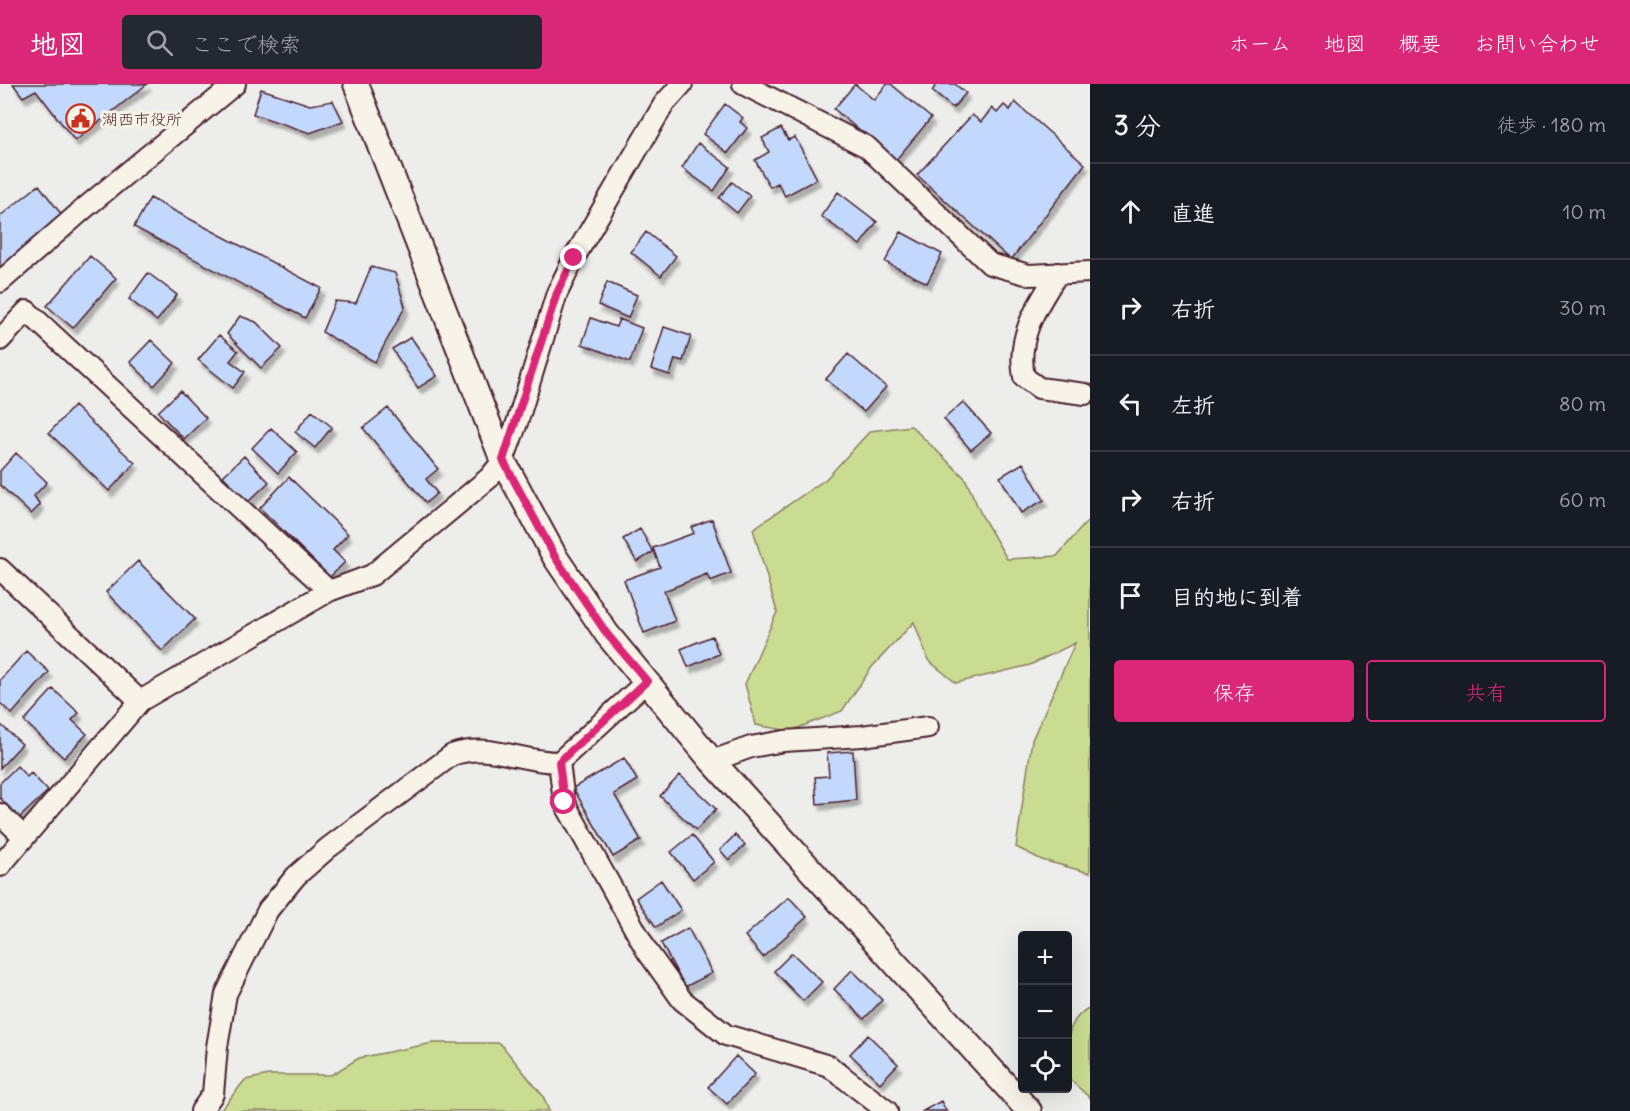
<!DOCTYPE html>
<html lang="ja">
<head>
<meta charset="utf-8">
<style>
  body { margin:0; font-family:Delius,"Klee One",sans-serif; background:#242831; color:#f1f3f6 }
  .controls { position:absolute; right:18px; bottom:18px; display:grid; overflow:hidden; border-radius:6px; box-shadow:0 6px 24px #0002 }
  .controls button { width:54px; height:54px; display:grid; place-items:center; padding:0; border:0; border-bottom:2px solid #363941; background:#171b24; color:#f1f3f6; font:30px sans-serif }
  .stop { position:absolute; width:18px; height:18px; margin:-14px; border:4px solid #db2777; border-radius:50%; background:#fff }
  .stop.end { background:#db2777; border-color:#fff; box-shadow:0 2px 6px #0008 }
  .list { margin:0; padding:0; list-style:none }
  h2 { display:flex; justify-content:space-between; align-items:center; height:78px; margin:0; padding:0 24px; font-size:26px }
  h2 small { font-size:20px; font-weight:400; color:#9ea1a6 }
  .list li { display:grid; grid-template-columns:39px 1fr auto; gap:18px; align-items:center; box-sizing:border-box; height:96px; padding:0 24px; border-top:2px solid #363941 }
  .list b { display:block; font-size:22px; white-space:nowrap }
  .list em { font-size:20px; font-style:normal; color:#9ea1a6 }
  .actions { display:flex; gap:12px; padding:18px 24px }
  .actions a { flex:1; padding:14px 0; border:2px solid #db2777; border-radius:6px; text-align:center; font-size:21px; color:#db2777 }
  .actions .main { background:#db2777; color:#fff }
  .icon { flex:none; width:33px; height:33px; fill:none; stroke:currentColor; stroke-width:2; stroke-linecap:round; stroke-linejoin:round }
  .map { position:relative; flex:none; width:1090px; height:1027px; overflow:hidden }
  header { display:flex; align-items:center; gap:36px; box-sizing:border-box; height:84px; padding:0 30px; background:#db2777; color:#fff }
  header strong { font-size:28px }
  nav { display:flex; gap:33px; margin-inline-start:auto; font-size:21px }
  .search { width:420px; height:54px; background:#242831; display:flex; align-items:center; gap:15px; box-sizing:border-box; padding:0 21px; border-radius:6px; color:#9ea1a6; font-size:22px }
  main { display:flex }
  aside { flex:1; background:#171b24 }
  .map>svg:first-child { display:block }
  .green { fill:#c9dc91; stroke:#8a7e5e; stroke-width:1.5 }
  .building { fill:#c3d8fd; stroke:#4a1f2b; stroke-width:1.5; filter:url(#shadow) }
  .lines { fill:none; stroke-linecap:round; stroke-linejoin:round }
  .minor-casing { stroke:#4a1f2b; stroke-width:24 }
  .tertiary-casing { stroke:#4a1f2b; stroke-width:28 }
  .minor { stroke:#f7f3e8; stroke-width:20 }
  .tertiary { stroke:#f7f3e8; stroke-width:24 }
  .route { stroke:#db2777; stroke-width:8 }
  .labels { text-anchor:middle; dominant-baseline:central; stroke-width:6; stroke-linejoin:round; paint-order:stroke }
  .poi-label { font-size:16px; fill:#4a1f2b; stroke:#f7f3e8; text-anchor:start }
</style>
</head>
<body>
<header>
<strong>地図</strong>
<div class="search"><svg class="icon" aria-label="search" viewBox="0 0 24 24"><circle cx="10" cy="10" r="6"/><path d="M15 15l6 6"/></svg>ここで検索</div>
<nav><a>ホーム</a><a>地図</a><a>概要</a><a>お問い合わせ</a></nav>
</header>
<main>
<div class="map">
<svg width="1090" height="1027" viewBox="0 0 1090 1027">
  <defs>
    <filter id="shadow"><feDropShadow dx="3.5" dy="6" stdDeviation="1.5" flood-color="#0004"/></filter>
  </defs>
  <rect width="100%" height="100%" fill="#edeeec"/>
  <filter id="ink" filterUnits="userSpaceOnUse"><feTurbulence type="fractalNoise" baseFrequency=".0167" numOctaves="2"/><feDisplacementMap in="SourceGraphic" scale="12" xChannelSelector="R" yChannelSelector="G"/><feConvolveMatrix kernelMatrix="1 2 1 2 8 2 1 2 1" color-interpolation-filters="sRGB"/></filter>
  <g filter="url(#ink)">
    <path class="green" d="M911,342L965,394L982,432L1007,475L1057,472L1090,434V789L1042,776L1016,763L1032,656L1075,559L1030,581L956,599L928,576L914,538L872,583L842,627L790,647L756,641L745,600L777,528L753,445L826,395L870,347Z
      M1090,923V1014L1068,994C1067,968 1062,938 1090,923Z
      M433,959H500L543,1012L549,1027H220L245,996L269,991H331L359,974Z"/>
    <path class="building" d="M13,0H147L75,57L36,6L23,13Z
      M855,0L874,16L887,0H891L931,34L895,77L834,25Z
      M937,0H955L966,9L953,24L932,7Z
      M261,5L310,21L333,17L343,37L310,49L253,30Z
      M1015,18L1085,80L1011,176L917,91L972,31L981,38L992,24L997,29L1004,21L1010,26Z
      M725,20L743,34L740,38L747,44L728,69L703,50Z
      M781,44L788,56L795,53L817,95L785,112L778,99L770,103L755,76L769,68L762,54Z
      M698,59L730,83L714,107L682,84Z
      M732,98L750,112L737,129L719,114Z
      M39,101L64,134L0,185V132Z
      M838,108L877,138L860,161L821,132Z
      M150,114L321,204L305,234L134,143Z
      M646,148L676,172L661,192L631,168Z
      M901,148L942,170L927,199L885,178Z
      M90,172L116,194L73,244L47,222Z
      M371,183L395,189L405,223L375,278L322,248L335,217L356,219Z
      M148,189L177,211L157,237L129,215Z
      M607,198L637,211L628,234L598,221Z
      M240,232L256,238L282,264L261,284L227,250Z
      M591,234L616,243L619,235L642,244L630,278L582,260Z
      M664,243L691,252L683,277L675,275L670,291L651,285Z
      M219,251L238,267L230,277L245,288L233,304L198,276Z
      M411,253L437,292L418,304L392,265Z
      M151,256L175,279L154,302L130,278Z
      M848,270L886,303L864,328L826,295Z
      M180,307L206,334L184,355L158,328Z
      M963,318L991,349L971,366L944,335Z
      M74,322L135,379L109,407L49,349Z
      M388,324L438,385L426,395L437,409L426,419L363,344Z
      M312,327L332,343L315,364L295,348Z
      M271,344L297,368L278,389L252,364Z
      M16,369L47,398L34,412L40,421L31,430L0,401V387Z
      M244,372L269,398L248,418L223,392Z
      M1023,379L1044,416L1021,429L1000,393Z
      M289,393L348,450L333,466L345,478L330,493L260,424Z
      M712,435L731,489L710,497L707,490L664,507L675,537L644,549L624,496L660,483L653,464L694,449L691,443Z
      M640,445L653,468L637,478L623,455Z
      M138,477L195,535L162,567L106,508Z
      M712,552L719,570L688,583L681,565Z
      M26,567L49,588L12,630L0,619V596Z
      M53,605L79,629L72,636L87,650L64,674L24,637Z
      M0,640L22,660L0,684Z
      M853,667L856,716L817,720L815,693L829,692L827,669Z
      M624,674L637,696L614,710L641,756L613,773L573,704Z
      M17,682L27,693L31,689L48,707L19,734L0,714V699Z
      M680,691L716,725L696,746L660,712Z
      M692,751L714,778L693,795L671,768Z
      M735,751L745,761L729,776L720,766Z
      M661,796L681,826L656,843L636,814Z
      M789,813L807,833L763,873L745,852Z
      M688,844L712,889L685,903L661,859Z
      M792,869L822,898L803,917L774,887Z
      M852,886L882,916L864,935L834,905Z
      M868,951L898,980L880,999L850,970Z
      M736,972L755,990L727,1020L708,1003Z
      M941,1017L946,1027H923Z"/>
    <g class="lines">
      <defs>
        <path id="minor" d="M743,0L867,63L990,180L1029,191L1090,188
          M1058,189C1037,222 1016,252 1024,293L1039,304L1085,310
          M0,198L86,123L235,0
          M0,256L27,227L329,507
          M0,485L140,617
          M712,677L751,663L784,657L862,652L928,643
          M559,678L564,718L647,867L682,916L726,951L829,982L887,1027
          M0,730L23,752
          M0,782L140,617L329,507L372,491L489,394L503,377L518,336L557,209L574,174L664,20L682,0
          M201,1027L213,1010L217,963L226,910L268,826L296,792L328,764L452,671C490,658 519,678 559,678L647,597"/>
        <path id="tertiary" d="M356,0L503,377L555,473L607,550L712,677L1029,1027"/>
      </defs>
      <use href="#minor" class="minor-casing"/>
      <use href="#tertiary" class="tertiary-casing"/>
      <use href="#minor" class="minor"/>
      <use href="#tertiary" class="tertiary"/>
    </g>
  </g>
  <g class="lines" filter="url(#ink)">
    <path class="route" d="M564,718L559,678L647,597L607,550L555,473L503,376L557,209L574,174"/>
  </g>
  <defs>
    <symbol id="civic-ring" viewBox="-11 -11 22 22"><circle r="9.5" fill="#f7f3e8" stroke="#c8321e" stroke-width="1.5"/><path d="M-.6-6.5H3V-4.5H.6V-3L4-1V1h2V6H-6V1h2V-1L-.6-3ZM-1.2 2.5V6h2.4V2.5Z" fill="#c8321e"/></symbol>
  </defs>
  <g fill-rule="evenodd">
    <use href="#civic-ring" x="64" y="18" width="33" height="33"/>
  </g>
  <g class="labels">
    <g class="poi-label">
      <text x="102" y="35">湖西市役所</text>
    </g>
  </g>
</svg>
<div class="controls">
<button>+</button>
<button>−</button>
<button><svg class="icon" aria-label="locate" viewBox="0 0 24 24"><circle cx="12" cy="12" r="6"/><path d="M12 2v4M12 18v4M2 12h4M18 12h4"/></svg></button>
</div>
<div class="stop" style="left:564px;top:718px"></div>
<div class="stop end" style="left:574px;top:174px"></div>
</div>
<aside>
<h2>3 分<small>徒歩 · 180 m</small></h2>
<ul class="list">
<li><svg class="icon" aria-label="ahead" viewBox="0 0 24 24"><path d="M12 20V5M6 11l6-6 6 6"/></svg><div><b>直進</b></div><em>10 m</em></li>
<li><svg class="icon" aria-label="right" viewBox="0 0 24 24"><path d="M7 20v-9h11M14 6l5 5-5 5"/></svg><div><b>右折</b></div><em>30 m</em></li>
<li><svg class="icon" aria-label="left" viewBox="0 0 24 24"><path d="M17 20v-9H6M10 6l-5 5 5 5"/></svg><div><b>左折</b></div><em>80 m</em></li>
<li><svg class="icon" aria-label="right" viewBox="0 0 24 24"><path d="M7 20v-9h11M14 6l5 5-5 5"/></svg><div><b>右折</b></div><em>60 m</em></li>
<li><svg class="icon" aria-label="arrive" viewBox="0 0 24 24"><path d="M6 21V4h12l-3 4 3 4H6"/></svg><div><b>目的地に到着</b></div></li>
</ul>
<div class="actions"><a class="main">保存</a><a>共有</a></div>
</aside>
</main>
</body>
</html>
